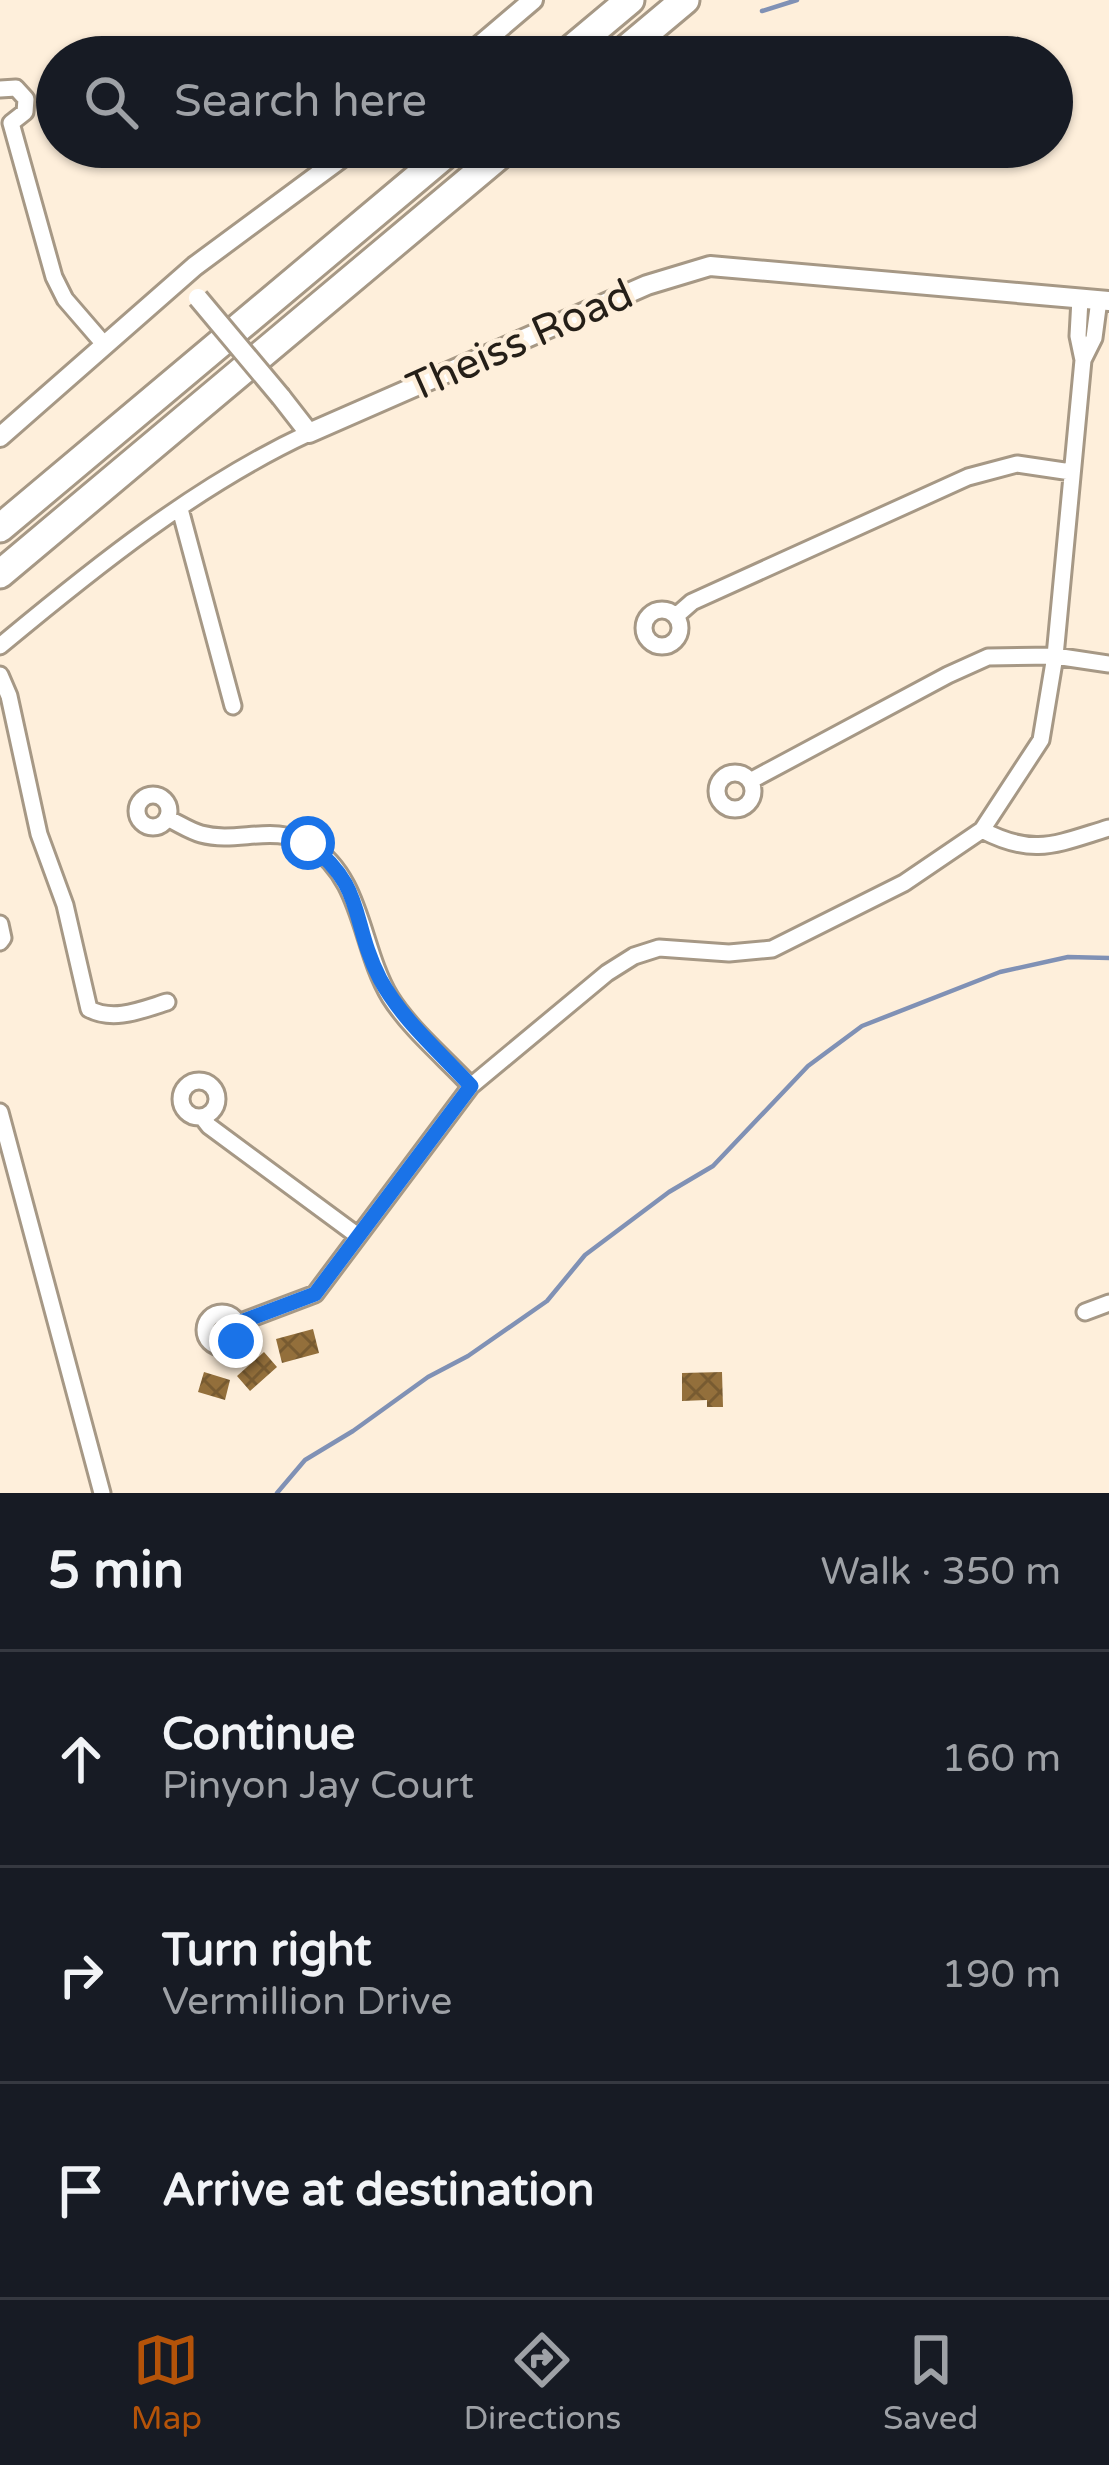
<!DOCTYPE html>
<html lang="en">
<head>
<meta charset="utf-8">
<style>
  body { margin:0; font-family:"Varela Round",sans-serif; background:#242831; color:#f1f3f6 }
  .stop { position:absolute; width:36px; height:36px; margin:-27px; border:9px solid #1a73e8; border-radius:50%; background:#fff }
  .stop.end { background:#1a73e8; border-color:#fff; box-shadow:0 3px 12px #0008 }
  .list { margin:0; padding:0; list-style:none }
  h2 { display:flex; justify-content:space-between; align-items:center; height:156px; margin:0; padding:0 48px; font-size:51px }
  h2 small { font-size:39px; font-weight:400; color:#9ea1a6 }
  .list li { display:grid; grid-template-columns:78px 1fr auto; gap:36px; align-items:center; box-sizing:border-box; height:216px; padding:0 48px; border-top:3px solid #363941 }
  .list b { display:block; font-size:45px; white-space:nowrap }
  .list p { margin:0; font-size:39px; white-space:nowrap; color:#9ea1a6 }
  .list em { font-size:39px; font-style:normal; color:#9ea1a6 }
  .icon { flex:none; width:66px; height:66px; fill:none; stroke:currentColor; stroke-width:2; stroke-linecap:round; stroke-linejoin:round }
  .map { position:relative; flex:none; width:1109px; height:1493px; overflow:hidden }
  .search { position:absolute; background:#171b24; box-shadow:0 3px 9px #0004; left:36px; right:36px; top:36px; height:132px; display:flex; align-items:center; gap:30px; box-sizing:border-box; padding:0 42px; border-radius:66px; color:#9ea1a6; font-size:45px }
  .sheet { height:804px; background:#171b24 }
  nav { display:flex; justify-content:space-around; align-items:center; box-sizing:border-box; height:168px; border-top:3px solid #363941; background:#171b24; font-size:33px; color:#9ea1a6 }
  nav a { display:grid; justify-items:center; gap:6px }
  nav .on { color:#b45309 }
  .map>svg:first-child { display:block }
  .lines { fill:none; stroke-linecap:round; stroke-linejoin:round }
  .stream { stroke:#8091b5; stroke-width:4.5 }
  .building { fill:url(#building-cross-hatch) }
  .minor-casing { stroke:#a69885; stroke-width:21 }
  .tertiary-casing { stroke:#a69885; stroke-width:24 }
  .motorway-casing { stroke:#a69885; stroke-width:33 }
  .minor { stroke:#fff; stroke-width:15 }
  .tertiary { stroke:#fff; stroke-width:18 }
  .motorway { stroke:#fff; stroke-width:27 }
  .tertiary-bridge-casing { stroke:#a69885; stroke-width:24; stroke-linecap:butt }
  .tertiary-bridge { stroke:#fff; stroke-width:18 }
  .route { stroke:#1a73e8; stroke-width:15 }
  .labels { text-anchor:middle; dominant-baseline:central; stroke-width:9; stroke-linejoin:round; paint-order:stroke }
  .street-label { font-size:42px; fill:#251f18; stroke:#feefdb }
</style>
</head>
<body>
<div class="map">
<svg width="1109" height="1493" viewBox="0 0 1109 1493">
  <defs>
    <pattern id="building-cross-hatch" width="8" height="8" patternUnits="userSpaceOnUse" patternTransform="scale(3)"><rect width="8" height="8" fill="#936f3b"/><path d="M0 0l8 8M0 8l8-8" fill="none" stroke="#785b31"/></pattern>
  </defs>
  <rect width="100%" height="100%" fill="#feefdb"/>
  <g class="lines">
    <path class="stream" d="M762,11L797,0
      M277,1493L305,1460L353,1431L428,1377L468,1356L547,1301L585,1255L669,1192L713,1166L808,1066L862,1026L1000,972L1068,957L1109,958"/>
  </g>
  <path class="building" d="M313,1329L319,1353L282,1363L276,1339Z
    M264,1352L277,1367L250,1391L237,1376Z
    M204,1372L230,1380L225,1400L198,1392Z
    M722,1372L723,1407H707V1400L682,1401V1373Z"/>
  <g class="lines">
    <defs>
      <path id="minor" d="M301,57H338
        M0,89L16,88L26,99L25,112L11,123
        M11,123L54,277L65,299L103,343
        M1083,360L1094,338L1099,300
        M180,509L233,706
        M644 628a18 18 0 1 1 36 0a18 18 0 1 1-36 0Z
        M676,616L692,602L968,477L1017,464L1071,472
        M0,646C95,567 197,485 309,433
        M0,675L9,696L39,834L65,905L89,1009C114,1022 141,1010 167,1002
        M717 791a18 18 0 1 1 36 0a18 18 0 1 1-36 0Z
        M750,781L948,675L988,657L1055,656L1109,664
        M137 811a16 16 0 1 1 32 0a16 16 0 1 1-32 0Z
        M167,818C178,823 190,831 201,834C238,844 274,823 310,845C363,878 360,947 390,997C410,1029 445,1058 471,1086
        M982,830C1034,857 1056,844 1109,828
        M0,924L3,938L0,942
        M181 1099a18 18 0 1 1 36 0a18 18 0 1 1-36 0Z
        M0,1112L102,1493
        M202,1117L209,1126L358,1236
        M1085,1312L1109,1303
        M205 1330a17 17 0 1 1 34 0a17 17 0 1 1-34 0Z
        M238,1323L315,1294L471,1086L607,973L634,956L659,948L729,953L772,949L904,883L982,830L1041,740L1055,656L1083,360L1078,336L1080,299"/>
      <path id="tertiary" d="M466,57L533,0
        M281,397L309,433L647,285L710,266L1109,301
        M0,437L195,266L356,147"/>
      <path id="motorway" d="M562,57L630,0
        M617,57L685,0
        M0,528L454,147
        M0,574L509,147"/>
    </defs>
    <use href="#minor" class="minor-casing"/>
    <use href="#tertiary" class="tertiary-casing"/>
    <use href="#motorway" class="motorway-casing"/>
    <use href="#minor" class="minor"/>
    <use href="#tertiary" class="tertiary"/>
    <use href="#motorway" class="motorway"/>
    <defs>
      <path id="tertiary-bridge" d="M198,298L281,397"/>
    </defs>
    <use href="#tertiary-bridge" class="tertiary-bridge-casing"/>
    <use href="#tertiary-bridge" class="tertiary-bridge"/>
  </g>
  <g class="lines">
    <path class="route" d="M236,1341L238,1323L315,1294L471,1086C440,1052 402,1020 380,979C350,921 367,888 308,843"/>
  </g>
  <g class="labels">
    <g class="street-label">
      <text transform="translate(520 341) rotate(-24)">Theiss Road</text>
    </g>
  </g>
</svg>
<div class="stop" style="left:308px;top:843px"></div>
<div class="stop end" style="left:236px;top:1341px"></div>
<div class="search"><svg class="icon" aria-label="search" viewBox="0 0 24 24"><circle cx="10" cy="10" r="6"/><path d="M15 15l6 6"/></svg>Search here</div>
</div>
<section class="sheet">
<h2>5 min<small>Walk · 350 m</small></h2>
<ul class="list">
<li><svg class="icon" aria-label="ahead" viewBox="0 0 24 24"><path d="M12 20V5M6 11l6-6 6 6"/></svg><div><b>Continue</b><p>Pinyon Jay Court</p></div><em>160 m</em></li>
<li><svg class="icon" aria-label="right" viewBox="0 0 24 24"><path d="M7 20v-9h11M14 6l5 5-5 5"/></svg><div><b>Turn right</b><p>Vermillion Drive</p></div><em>190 m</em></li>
<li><svg class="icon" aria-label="arrive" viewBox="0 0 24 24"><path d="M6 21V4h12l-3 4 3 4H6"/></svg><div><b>Arrive at destination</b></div></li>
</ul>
</section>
<nav>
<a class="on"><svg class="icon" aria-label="map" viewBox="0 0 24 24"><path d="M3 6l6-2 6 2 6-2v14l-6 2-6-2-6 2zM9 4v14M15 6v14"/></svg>Map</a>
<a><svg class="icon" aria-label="directions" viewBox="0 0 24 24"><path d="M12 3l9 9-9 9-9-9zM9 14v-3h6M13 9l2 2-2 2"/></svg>Directions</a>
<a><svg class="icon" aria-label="saved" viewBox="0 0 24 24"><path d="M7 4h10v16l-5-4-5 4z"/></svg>Saved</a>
</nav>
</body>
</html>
